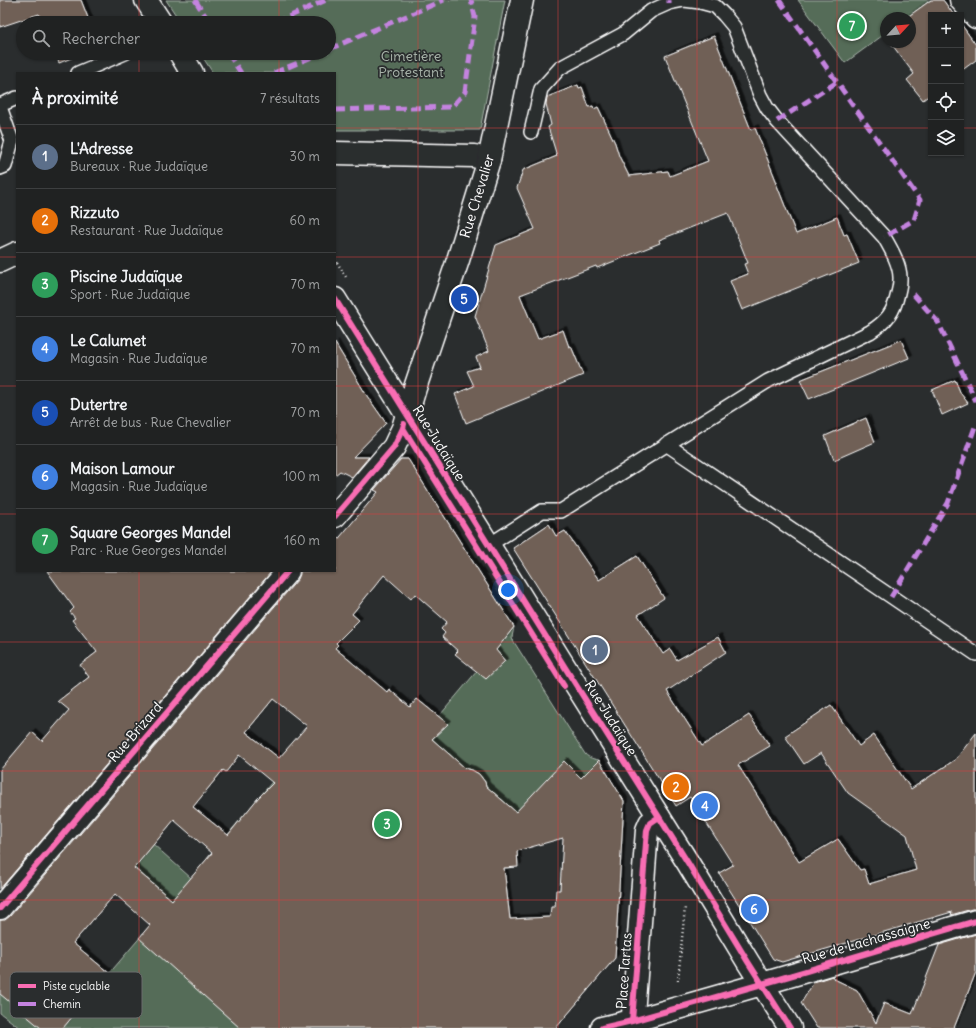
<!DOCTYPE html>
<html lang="fr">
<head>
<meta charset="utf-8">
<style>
  body { margin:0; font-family:Delius,sans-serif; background:#2d2f2f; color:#f1f3f6 }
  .controls { position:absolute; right:12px; top:12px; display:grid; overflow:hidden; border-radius:0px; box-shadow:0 1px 3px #0004 }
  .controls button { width:36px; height:36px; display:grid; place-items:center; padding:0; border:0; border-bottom:1px solid #3d3f40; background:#202222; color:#f1f3f6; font:20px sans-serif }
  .compass { position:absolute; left:880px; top:12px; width:36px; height:36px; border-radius:50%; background:#202222; box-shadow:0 1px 3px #0004; rotate:64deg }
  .you { position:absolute; left:508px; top:590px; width:14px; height:14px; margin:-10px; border:3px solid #fff; border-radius:50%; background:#1a73e8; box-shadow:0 0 0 6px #1a73e833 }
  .badge { display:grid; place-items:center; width:26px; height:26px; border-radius:50%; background:#ff9aa2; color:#fff; font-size:13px; font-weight:700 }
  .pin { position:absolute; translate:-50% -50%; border:2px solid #fff; box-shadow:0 1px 4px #0006 }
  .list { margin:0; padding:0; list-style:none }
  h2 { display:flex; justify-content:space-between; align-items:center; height:52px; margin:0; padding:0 16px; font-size:17px }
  h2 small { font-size:13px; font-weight:400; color:#a2a4a5 }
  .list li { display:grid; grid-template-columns:26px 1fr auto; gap:12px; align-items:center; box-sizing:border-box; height:64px; padding:0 16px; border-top:1px solid #3d3f40 }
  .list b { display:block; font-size:15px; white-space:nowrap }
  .list p { margin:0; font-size:13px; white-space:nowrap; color:#a2a4a5 }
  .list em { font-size:13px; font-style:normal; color:#a2a4a5 }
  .icon { flex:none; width:22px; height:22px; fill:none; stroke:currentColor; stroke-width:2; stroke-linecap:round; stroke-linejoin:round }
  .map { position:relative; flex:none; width:976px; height:1028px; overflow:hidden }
  .search { position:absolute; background:#202222; box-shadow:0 1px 3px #0004; left:16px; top:16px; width:320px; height:44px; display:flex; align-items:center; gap:10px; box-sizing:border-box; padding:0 14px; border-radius:22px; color:#a2a4a5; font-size:15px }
  .panel { position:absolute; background:#202222; box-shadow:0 1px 3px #0004; left:16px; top:72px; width:320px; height:500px; border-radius:0px }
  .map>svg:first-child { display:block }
  .green { fill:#556c58; stroke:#aab6ac }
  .building { fill:#706057; stroke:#fff; fill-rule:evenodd; filter:url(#shadow) }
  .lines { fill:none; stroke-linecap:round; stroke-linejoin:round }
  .lane-casing { stroke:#fff; stroke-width:16 }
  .street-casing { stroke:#fff; stroke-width:25 }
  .secondary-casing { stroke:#fff; stroke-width:25 }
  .path { stroke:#fff; stroke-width:2.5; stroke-dasharray:1 3; stroke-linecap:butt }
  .lane { stroke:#2a2d2e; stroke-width:13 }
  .street { stroke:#2a2d2e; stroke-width:22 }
  .secondary { stroke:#2a2d2e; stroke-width:22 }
  .quiet { stroke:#c483df; stroke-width:5; stroke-dasharray:10 5; stroke-linecap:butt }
  .cycleway-casing { stroke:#2a2d2e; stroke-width:8 }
  .cycleway { stroke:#f96db3; stroke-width:6 }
  .grid { fill:none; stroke:#da3e3e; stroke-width:1; stroke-opacity:0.55 }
  .labels { text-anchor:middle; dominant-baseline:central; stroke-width:3.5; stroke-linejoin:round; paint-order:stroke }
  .park-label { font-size:14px; fill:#aab6ac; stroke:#2a2d2e }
  .street-label { font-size:14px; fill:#fff; stroke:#2a2d2e }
  .key { fill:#2a2d2e; stroke:#6a6c6d; stroke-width:1 }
  .key-label { font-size:11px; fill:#fff }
</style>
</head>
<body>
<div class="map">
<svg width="976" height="1028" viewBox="0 0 976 1028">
  <defs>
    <filter id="shadow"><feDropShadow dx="3.5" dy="-3.5" stdDeviation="0" flood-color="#0009"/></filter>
  </defs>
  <rect width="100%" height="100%" fill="#2a2d2e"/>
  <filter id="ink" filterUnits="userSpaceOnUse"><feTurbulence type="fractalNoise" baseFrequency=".025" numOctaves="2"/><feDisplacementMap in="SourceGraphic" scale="8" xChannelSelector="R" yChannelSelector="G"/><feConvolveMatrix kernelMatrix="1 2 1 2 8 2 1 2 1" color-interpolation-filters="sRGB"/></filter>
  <g filter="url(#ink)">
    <path class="green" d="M166,0H505L480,130H335V73H213L200,53H329V23H181Z
      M798,0H931L906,18H886V33L845,63Z
      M514,627L512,637L514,642L585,754C589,758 593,759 599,760L503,862L510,919L547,1028H20L0,1013V994L90,996L172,900L134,867L153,844L191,878L272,782L425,733Z"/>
    <path class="building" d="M0,0H81L90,23H43L39,14L0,27Z
      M931,0H943L954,15H931V94L923,100L907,80L914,74L890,42H910V18H906Z
      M961,24L976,45V60L961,71Z
      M714,36L751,130L755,128L777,183H776L796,234L837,217L844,235L847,234L859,263L742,310L730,281L748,274L744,264L748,263L728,213L659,240L660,243L597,268L596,266L520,295L538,339L563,330L569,347L571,346L583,375L466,423L455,394L474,386L467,371L480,367L476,357L489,351L475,316L496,245L535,229L517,188L523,170L557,156L548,127L551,125L546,104L547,97L578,85L579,88L582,87L589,107L593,106L594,109L598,107L615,143L619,156L629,176L668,171L670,176L708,161L665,56Z
      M55,53H84L59,63Z
      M901,340L909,358L809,399L800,380Z
      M335,343L367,396L386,423L353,457H369L352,477L340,471L335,475Z
      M955,380L961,394L968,403L942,415L932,390Z
      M866,418L875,442L834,460L825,436Z
      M401,459H408L514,627L496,650L505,661L486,679L455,654L458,651L442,637L445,633L441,629L447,622L415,594L411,599L384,575L352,614L359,620L336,643L338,645L335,648L387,692L389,689L410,707L417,699L448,724L432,739L465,768L472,770L479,774L485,782L486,786L516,812L564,761L581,778L599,760L624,801L615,958L556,1028H240L139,938L150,925L115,894L73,943L109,973L63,1028H41L0,994V920H5L10,916L298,579L300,574V571H335V543L378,492L374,490ZM273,699L307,726L279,758L246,732ZM239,755L273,783L258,798L228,835L193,807L223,770L226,772ZM174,820L212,853L172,900L134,868ZM563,838L560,890H556L555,907H551L550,917L510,919L504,868L518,867L517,851Z
      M549,524L556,536L565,531L599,580L637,556L664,598L638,615L663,654L670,649L677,660L718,637L726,652L667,691L702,746L749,715L770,746L738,765L799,862L838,839L860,870L864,869L869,884L916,870L907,835L848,793L821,753L804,764L785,736L831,705L859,746L874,735L911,789L956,759L976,733V909H972L951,915L952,912L782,962L773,959L719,873L733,865L690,797L676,806L513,548Z
      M47,571H272L0,889V770L32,732L42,741L69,710L58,701L89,677L80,665L97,652L72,620L75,618L70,612L74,608Z
      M976,934V972L954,1028H817L801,1003L814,982L832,976L834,979L857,990L876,1023L884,1003L912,1014L939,945Z"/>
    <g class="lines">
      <defs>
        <path id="lane" d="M78,73L125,53
          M0,105L17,98
          M0,107L12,141L5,166L0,168
          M666,444L976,654
          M489,545L542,511H561L768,381L870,332C887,321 894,312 898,293C899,289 900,284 900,280C901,266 891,249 884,237L777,121L767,108L760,95L734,27L724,15L715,6L700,2L684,0L669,3L651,11L623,34L560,68L541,89L531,132"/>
        <path id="street" d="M335,153L474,156L489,160
          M0,261L17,253
          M632,1028L647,830L650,823L659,817"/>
        <path id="secondary" d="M146,0L161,23
          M961,0L976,17
          M180,53L192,73
          M335,299L571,677L688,863L748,962L790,1028
          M335,516L394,447L403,428L415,388L458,260L489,160L522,0
          M0,908L288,571
          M602,1028L632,1021L762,984L976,921"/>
      </defs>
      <use href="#lane" class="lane-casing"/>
      <use href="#street" class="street-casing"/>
      <use href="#secondary" class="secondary-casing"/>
      <path class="path" d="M335,259L346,277
        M678,981L685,907"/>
      <use href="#lane" class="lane"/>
      <use href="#street" class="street"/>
      <use href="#secondary" class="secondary"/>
      <path class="quiet" d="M195,0L210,23
        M779,0L920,200L914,220L884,237
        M669,3V0
        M275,23L326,0
        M329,49L444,0
        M228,53L241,73
        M274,73L321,53
        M335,110L452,107L465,92L475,17L471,0
        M777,121L837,82
        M913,294L938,322L976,401
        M891,597L948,503L976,424"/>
      <defs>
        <path id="cycleway" d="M335,299L571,677L688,863L748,962L790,1028
          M403,428L564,686
          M335,516L394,447L403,428L404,424
          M0,908L288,571
          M632,1021L647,830L650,823L659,817
          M602,1028L632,1021L762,984L976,921"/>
      </defs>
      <use href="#cycleway" class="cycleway-casing"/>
      <use href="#cycleway" class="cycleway"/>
    </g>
  </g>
  <path class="grid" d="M139,0V23M279,0V23M418,0V1028M558,0V1028M697,0V1028M837,0V1028M139,53V73M279,53V73M0,128H17M335,128H931M961,128H976M0,257H17M335,257H976M0,386H17M335,386H976M0,514H17M335,514H976M139,571V1028M279,571V1028M0,642H976M0,771H976M0,900H976"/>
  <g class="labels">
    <g class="park-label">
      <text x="411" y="56">Cimetière<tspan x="411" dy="16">Protestant</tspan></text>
    </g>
    <g class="street-label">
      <text transform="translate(477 196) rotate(-73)">Rue Chevalier</text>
      <text transform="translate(439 443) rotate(58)">Rue Judaïque</text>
      <text transform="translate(611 718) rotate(58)">Rue Judaïque</text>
      <text transform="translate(135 732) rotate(-49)">Rue Brizard</text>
      <text transform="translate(866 941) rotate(-16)">Rue de Lachassaigne</text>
      <text transform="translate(624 971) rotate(-86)">Place Tartas</text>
    </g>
  </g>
  <rect x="10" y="972" width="132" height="46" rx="6" class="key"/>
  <rect x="18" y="984" width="18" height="4" fill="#f96db3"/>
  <rect x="18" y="1002" width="18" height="4" fill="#c483df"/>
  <g class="key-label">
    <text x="43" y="990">Piste cyclable</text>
    <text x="43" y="1008">Chemin</text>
  </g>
</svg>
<div class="controls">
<button>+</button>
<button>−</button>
<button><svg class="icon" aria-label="locate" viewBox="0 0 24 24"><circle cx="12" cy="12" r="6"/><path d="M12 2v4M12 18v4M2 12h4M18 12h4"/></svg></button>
<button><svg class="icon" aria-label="layers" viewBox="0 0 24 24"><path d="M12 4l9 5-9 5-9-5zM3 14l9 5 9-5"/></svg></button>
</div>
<svg class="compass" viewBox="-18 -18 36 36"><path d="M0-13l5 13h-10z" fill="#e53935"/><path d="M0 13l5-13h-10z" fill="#a2a4a5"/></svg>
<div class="you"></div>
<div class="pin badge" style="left:595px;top:650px;background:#5c6f8a">1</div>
<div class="pin badge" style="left:676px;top:787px;background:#e8710a">2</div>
<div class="pin badge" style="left:387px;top:824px;background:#2e9e5b">3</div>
<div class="pin badge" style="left:705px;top:806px;background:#3f7fe0">4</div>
<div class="pin badge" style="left:464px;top:299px;background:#1a4fb4">5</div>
<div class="pin badge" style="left:754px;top:909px;background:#3f7fe0">6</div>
<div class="pin badge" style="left:852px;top:26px;background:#2e9e5b">7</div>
<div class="search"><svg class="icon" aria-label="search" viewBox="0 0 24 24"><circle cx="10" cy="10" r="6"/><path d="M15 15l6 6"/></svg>Rechercher</div>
<section class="panel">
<h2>À proximité<small>7 résultats</small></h2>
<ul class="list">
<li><span class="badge" style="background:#5c6f8a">1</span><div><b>L'Adresse</b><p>Bureaux · Rue Judaïque</p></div><em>30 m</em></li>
<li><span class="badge" style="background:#e8710a">2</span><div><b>Rizzuto</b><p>Restaurant · Rue Judaïque</p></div><em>60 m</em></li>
<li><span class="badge" style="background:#2e9e5b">3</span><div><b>Piscine Judaïque</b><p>Sport · Rue Judaïque</p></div><em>70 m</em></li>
<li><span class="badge" style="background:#3f7fe0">4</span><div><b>Le Calumet</b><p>Magasin · Rue Judaïque</p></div><em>70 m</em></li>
<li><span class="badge" style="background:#1a4fb4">5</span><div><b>Dutertre</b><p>Arrêt de bus · Rue Chevalier</p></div><em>70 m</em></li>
<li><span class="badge" style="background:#3f7fe0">6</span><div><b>Maison Lamour</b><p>Magasin · Rue Judaïque</p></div><em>100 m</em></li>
<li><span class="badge" style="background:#2e9e5b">7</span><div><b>Square Georges Mandel</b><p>Parc · Rue Georges Mandel</p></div><em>160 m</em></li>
</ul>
</section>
</div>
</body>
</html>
